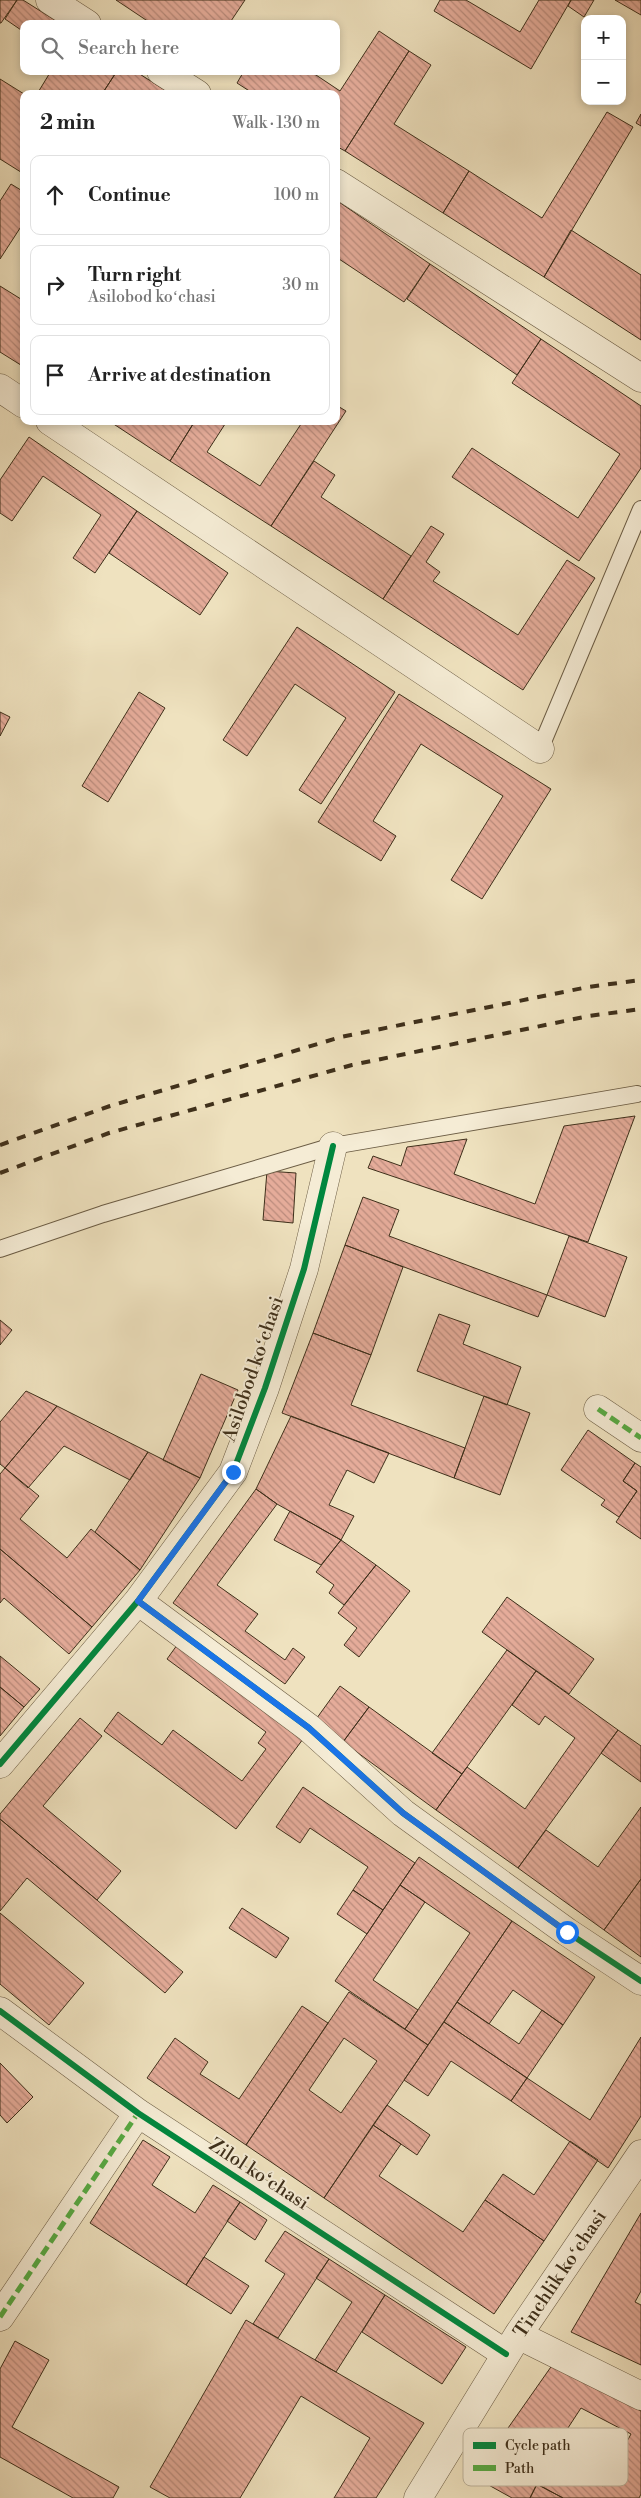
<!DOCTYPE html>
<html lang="en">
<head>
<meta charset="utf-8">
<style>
  body { margin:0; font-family:"Libre Bodoni",serif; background:#f2f2f2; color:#222 }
  .controls { position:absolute; right:15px; top:15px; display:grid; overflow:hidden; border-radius:10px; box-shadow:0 2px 8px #0003 }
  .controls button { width:45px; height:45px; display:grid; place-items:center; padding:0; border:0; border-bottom:1px solid #e0e0e0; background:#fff; color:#222; font:25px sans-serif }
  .stop { position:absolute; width:15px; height:15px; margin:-11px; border:4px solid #1a73e8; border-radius:50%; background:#fff }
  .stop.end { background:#1a73e8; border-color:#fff; box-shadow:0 1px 5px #0008 }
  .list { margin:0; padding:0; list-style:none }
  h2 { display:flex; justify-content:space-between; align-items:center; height:65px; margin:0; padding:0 20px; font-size:21px }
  h2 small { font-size:16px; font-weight:400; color:#767676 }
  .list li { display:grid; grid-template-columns:32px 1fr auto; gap:15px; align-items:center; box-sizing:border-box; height:80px; margin:0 10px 10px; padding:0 10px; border:1px solid #e0e0e0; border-radius:10px }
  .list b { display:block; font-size:19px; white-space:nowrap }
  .list p { margin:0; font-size:16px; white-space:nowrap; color:#767676 }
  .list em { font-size:16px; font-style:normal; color:#767676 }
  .icon { flex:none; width:28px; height:28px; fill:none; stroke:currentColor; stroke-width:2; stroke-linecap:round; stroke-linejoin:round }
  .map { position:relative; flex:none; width:641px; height:2498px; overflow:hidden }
  .search { position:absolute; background:#fff; box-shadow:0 2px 8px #0003; left:20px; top:20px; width:320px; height:55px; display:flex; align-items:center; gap:12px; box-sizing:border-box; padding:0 18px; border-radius:10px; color:#767676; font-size:19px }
  .panel { position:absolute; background:#fff; box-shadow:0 2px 8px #0003; left:20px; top:90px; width:320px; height:335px; border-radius:10px }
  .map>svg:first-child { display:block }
  .building { fill:url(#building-back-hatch); stroke:#3f301b; fill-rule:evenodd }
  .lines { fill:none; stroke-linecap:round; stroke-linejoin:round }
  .lane-casing { stroke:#6b5c44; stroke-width:18 }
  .street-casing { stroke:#6b5c44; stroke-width:29 }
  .lane { stroke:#f5ecd5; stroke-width:16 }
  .street { stroke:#f5ecd5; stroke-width:28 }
  .rail { stroke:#3f301b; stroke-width:4; stroke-dasharray:9 9; stroke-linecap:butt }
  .quiet { stroke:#56ab43; stroke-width:5; stroke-dasharray:10 5; stroke-linecap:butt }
  .cycleway-casing { stroke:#f5ecd5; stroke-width:9 }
  .cycleway { stroke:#00873e; stroke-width:6 }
  .route { stroke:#1a73e8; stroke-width:6 }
  .labels { text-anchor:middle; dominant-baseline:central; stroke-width:4; stroke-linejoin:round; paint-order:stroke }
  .street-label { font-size:19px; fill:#3f301b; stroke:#f5ecd5 }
  .key { fill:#f5ecd5; stroke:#beb49d; stroke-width:1 }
  .key-label { font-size:14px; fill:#3f301b }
</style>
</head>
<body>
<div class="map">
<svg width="641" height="2498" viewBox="0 0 641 2498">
  <defs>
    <pattern id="building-back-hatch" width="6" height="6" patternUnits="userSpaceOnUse" patternTransform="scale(1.25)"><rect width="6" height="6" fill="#e5ac9a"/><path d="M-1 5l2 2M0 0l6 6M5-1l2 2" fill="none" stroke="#bb8c7d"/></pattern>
  </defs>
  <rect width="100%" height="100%" fill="#efe2bf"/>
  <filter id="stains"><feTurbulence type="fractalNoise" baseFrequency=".004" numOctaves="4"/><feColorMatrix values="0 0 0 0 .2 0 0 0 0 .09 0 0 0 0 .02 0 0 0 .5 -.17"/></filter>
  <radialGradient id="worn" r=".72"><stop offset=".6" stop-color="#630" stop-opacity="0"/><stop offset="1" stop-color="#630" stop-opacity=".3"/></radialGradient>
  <path class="building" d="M0,0H17L1,23H0Z
    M17,0H23L61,24H24V32L5,19Z
    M116,0H245L229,24H152Z
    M440,0H466L520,32L539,0H571L531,69L434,11Z
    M571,0H594L584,17L568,6Z
    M615,0H641V15Z
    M379,31L409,51L345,151L336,146V94H254L237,83L244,71H310L340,91Z
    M409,51L431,65L394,124L469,171L443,213L345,151Z
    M51,71H117L102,94H37Z
    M117,71H135L171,94H102Z
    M0,79L24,94V174L0,159Z
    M607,112L633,127L544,277L443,213L469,171L542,218Z
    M641,114V126L636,123Z
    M11,184L24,192V222L0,259V201Z
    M336,200L430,264L404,302L336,257Z
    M571,230L641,275V340L544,277Z
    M430,264L541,339L517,375L407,299Z
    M0,286L24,301V367L0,352Z
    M541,339L641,406V468L579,561L452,477L472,448L578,518L620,454L512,383Z
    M336,405L346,411L271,526L170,461L195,421H227L207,452L260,486L303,421H336Z
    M109,421H190L193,424L170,461Z
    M29,437L137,511L95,573L73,558L101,515L43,476L12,521L0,513V480Z
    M314,461L335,475L321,497L411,556L383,599L271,526Z
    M137,511L228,573L200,615L109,553Z
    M431,526L444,534L426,562L440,572L433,581L518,635L567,560L595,578L523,690L383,599Z
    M297,627L395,692L321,804L299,790L346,718L295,684L247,756L223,740Z
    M139,692L165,708L108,802L82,786Z
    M399,694L551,789L482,899L451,880L503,796L421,744L373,821L396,836L381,861L318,822Z
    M0,712L10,717L0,736Z
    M635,1116L588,1242L368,1168L373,1156L401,1166L407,1147L467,1139L454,1174L535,1204L564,1126Z
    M267,1171L296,1173L293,1223L263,1220Z
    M363,1197L399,1210L389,1236L547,1295L538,1317L345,1245Z
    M569,1236L627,1257L605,1317L547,1295Z
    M345,1245L403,1267L371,1355L313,1333Z
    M439,1314L470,1325L463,1344L521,1367L507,1405L417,1371Z
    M0,1320L12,1330L0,1345Z
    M313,1333L371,1355L351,1405L465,1448L454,1478L282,1413Z
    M201,1374L238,1390L200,1478L163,1460Z
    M26,1391L57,1406L5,1468L0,1464V1422Z
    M484,1396L530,1413L500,1495L454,1478Z
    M57,1406L148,1452L130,1480L64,1446L28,1488L5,1468Z
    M291,1416L389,1453L374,1483L347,1470L329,1505L354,1516L341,1540L277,1504L256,1489Z
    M588,1430L635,1463L623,1481L637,1491L619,1517L601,1505L605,1500L561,1470Z
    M148,1452L200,1478L140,1570L95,1532Z
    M635,1463L641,1467V1539L616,1522L637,1491L623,1481Z
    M5,1468L39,1496L20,1519L67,1558L91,1529L140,1570L92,1627L0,1549V1474Z
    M256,1489L277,1504L217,1585L258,1614L245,1631L285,1660L293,1648L305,1657L285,1684L173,1603Z
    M290,1511L341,1540L321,1565L274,1540Z
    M341,1540L376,1565L344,1605L329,1593L334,1585L316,1572Z
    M0,1549L92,1627L69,1654L4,1598L0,1603Z
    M376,1565L410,1591L359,1657L344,1645L357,1628L338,1613Z
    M507,1597L594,1659L569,1694L482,1632Z
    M180,1641L306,1735L236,1829L104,1731L118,1712L162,1745L173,1730L242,1781L266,1749L258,1743L266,1732L167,1659Z
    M507,1650L536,1671L462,1774L432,1753Z
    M0,1656L40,1689L24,1707L0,1687Z
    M536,1671L618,1730L518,1868L436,1810L467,1767L525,1809L575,1738L545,1716L539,1725L512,1705Z
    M340,1686L369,1707L343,1742L314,1722Z
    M0,1687L24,1707L0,1736Z
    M369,1707L462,1774L436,1810L343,1742Z
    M80,1718L102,1736L43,1806L121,1871L97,1900L0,1819V1814Z
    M618,1730L641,1746V1782L601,1753Z
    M303,1787L415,1863L383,1910L353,1890L368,1867L310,1828L300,1843L276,1827Z
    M641,1807V1879L604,1930L518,1868L546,1830L598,1867Z
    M0,1819L183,1972L165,1993L27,1878L0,1911Z
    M419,1857L512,1921L428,2045L405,2029L470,1933L400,1885Z
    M641,1879V1957L604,1930Z
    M400,1885L425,1902L373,1980L418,2010L405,2029L335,1981Z
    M353,1890L383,1910L367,1934L337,1914Z
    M242,1908L289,1938L276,1958L229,1928Z
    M0,1913L84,1983L49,2025L0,1984Z
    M512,1921L595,1977L563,2025L513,1990L489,2024L457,2002Z
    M349,1992L428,2045L324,2198L246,2145ZM344,2038L377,2061L341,2113L309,2090Z
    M457,2002L519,2044L542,2010L563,2025L527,2078L444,2022Z
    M302,2006L328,2023L246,2145L147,2078L175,2038L208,2062L200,2074L239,2099Z
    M444,2022L527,2078L511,2101L451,2061L428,2096L404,2080Z
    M641,2037V2116L608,2168L511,2101L527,2078L590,2120Z
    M0,2063L33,2097L7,2123L0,2115Z
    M387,2105L430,2135L417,2155L373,2125Z
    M373,2125L401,2144L379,2176L463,2232L485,2200L544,2241L494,2314L324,2198Z
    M143,2140L170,2157L152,2185L195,2213L213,2185L240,2202L186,2285L90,2223Z
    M570,2141L598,2160L544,2241L485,2200L503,2174L534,2195Z
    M240,2202L267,2220L255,2240L227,2221Z
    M641,2213V2291L635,2302L641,2305V2365L571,2332Z
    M285,2231L329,2259L278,2338L253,2324L285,2274L265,2261Z
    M204,2257L249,2286L231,2314L186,2285Z
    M329,2259L385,2295L336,2372L315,2360L352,2302L316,2278Z
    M385,2295L466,2347L442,2384L362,2332Z
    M246,2320L424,2423L376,2498H334L370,2438L301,2396L240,2498H170L150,2487Z
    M15,2341L49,2360L12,2427L119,2487L113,2498H73L0,2457V2369Z
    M553,2364L641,2411V2494L639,2498H563L487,2458ZM581,2408L631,2434L603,2486L549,2457Z
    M487,2458L537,2484L530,2498H512L476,2478Z
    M537,2484L563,2498H530Z"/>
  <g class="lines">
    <defs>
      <path id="lane" d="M540,749L641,509
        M0,1249L103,1214L333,1146L637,1094"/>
      <path id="street" d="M50,0L87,24
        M161,71L197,94
        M336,183L641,378
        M0,388L24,404
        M50,421L540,749
        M598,1409L641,1438
        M138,1601L309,1728L403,1813L567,1932L641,1981
        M0,1764L138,1601L233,1472L265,1388L304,1269L333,1146
        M0,2011L138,2113L506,2354
        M0,2317L138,2113
        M518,2335L641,2396
        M418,2498L518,2335L641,2154"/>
    </defs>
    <use href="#lane" class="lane-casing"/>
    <use href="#street" class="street-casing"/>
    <use href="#lane" class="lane"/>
    <use href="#street" class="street"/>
    <path class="rail" d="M0,1145L110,1106L341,1037L588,987L641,980
      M0,1173L109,1133L352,1065L589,1016L641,1009"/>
    <path class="quiet" d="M598,1409L641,1438
      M0,2317L138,2113"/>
    <defs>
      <path id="cycleway" d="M138,1601L309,1728L403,1813L567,1932L641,1981
        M0,1764L138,1601L233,1472L265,1388L304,1269L333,1146
        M0,2011L138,2113L506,2354"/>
    </defs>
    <use href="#cycleway" class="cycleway-casing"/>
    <use href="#cycleway" class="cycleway"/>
  </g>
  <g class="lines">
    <path class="route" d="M233,1472L138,1601L309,1728L403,1813L567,1932"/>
  </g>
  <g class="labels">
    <g class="street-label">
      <text transform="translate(253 1369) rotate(-71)">Asilobod koʻchasi</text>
      <text transform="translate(259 2174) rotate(33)">Zilol ko‘chasi</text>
      <text transform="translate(560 2274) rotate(-56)">Tinchlik koʻchasi</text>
    </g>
  </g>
  <rect x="463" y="2428" width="165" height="58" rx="8" class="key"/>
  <rect x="473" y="2442" width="23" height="7" fill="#00873e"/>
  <rect x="473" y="2465" width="23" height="6" fill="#56ab43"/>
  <g class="key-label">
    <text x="505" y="2450">Cycle path</text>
    <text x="505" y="2473">Path</text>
  </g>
  <rect width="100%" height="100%" filter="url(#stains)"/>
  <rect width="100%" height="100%" fill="url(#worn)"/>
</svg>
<div class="controls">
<button>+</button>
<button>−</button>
</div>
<div class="stop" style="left:567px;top:1932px"></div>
<div class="stop end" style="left:233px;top:1472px"></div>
<div class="search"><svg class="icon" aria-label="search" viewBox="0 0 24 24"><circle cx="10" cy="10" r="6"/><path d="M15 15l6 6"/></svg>Search here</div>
<section class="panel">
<h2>2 min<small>Walk · 130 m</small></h2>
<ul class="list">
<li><svg class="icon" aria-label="ahead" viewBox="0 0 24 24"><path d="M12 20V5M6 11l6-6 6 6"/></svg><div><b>Continue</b></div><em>100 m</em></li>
<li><svg class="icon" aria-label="right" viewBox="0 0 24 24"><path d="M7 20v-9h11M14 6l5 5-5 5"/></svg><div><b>Turn right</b><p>Asilobod koʻchasi</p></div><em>30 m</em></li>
<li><svg class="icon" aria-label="arrive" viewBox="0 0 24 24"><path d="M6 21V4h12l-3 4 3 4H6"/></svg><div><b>Arrive at destination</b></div></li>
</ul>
</section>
</div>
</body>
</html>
